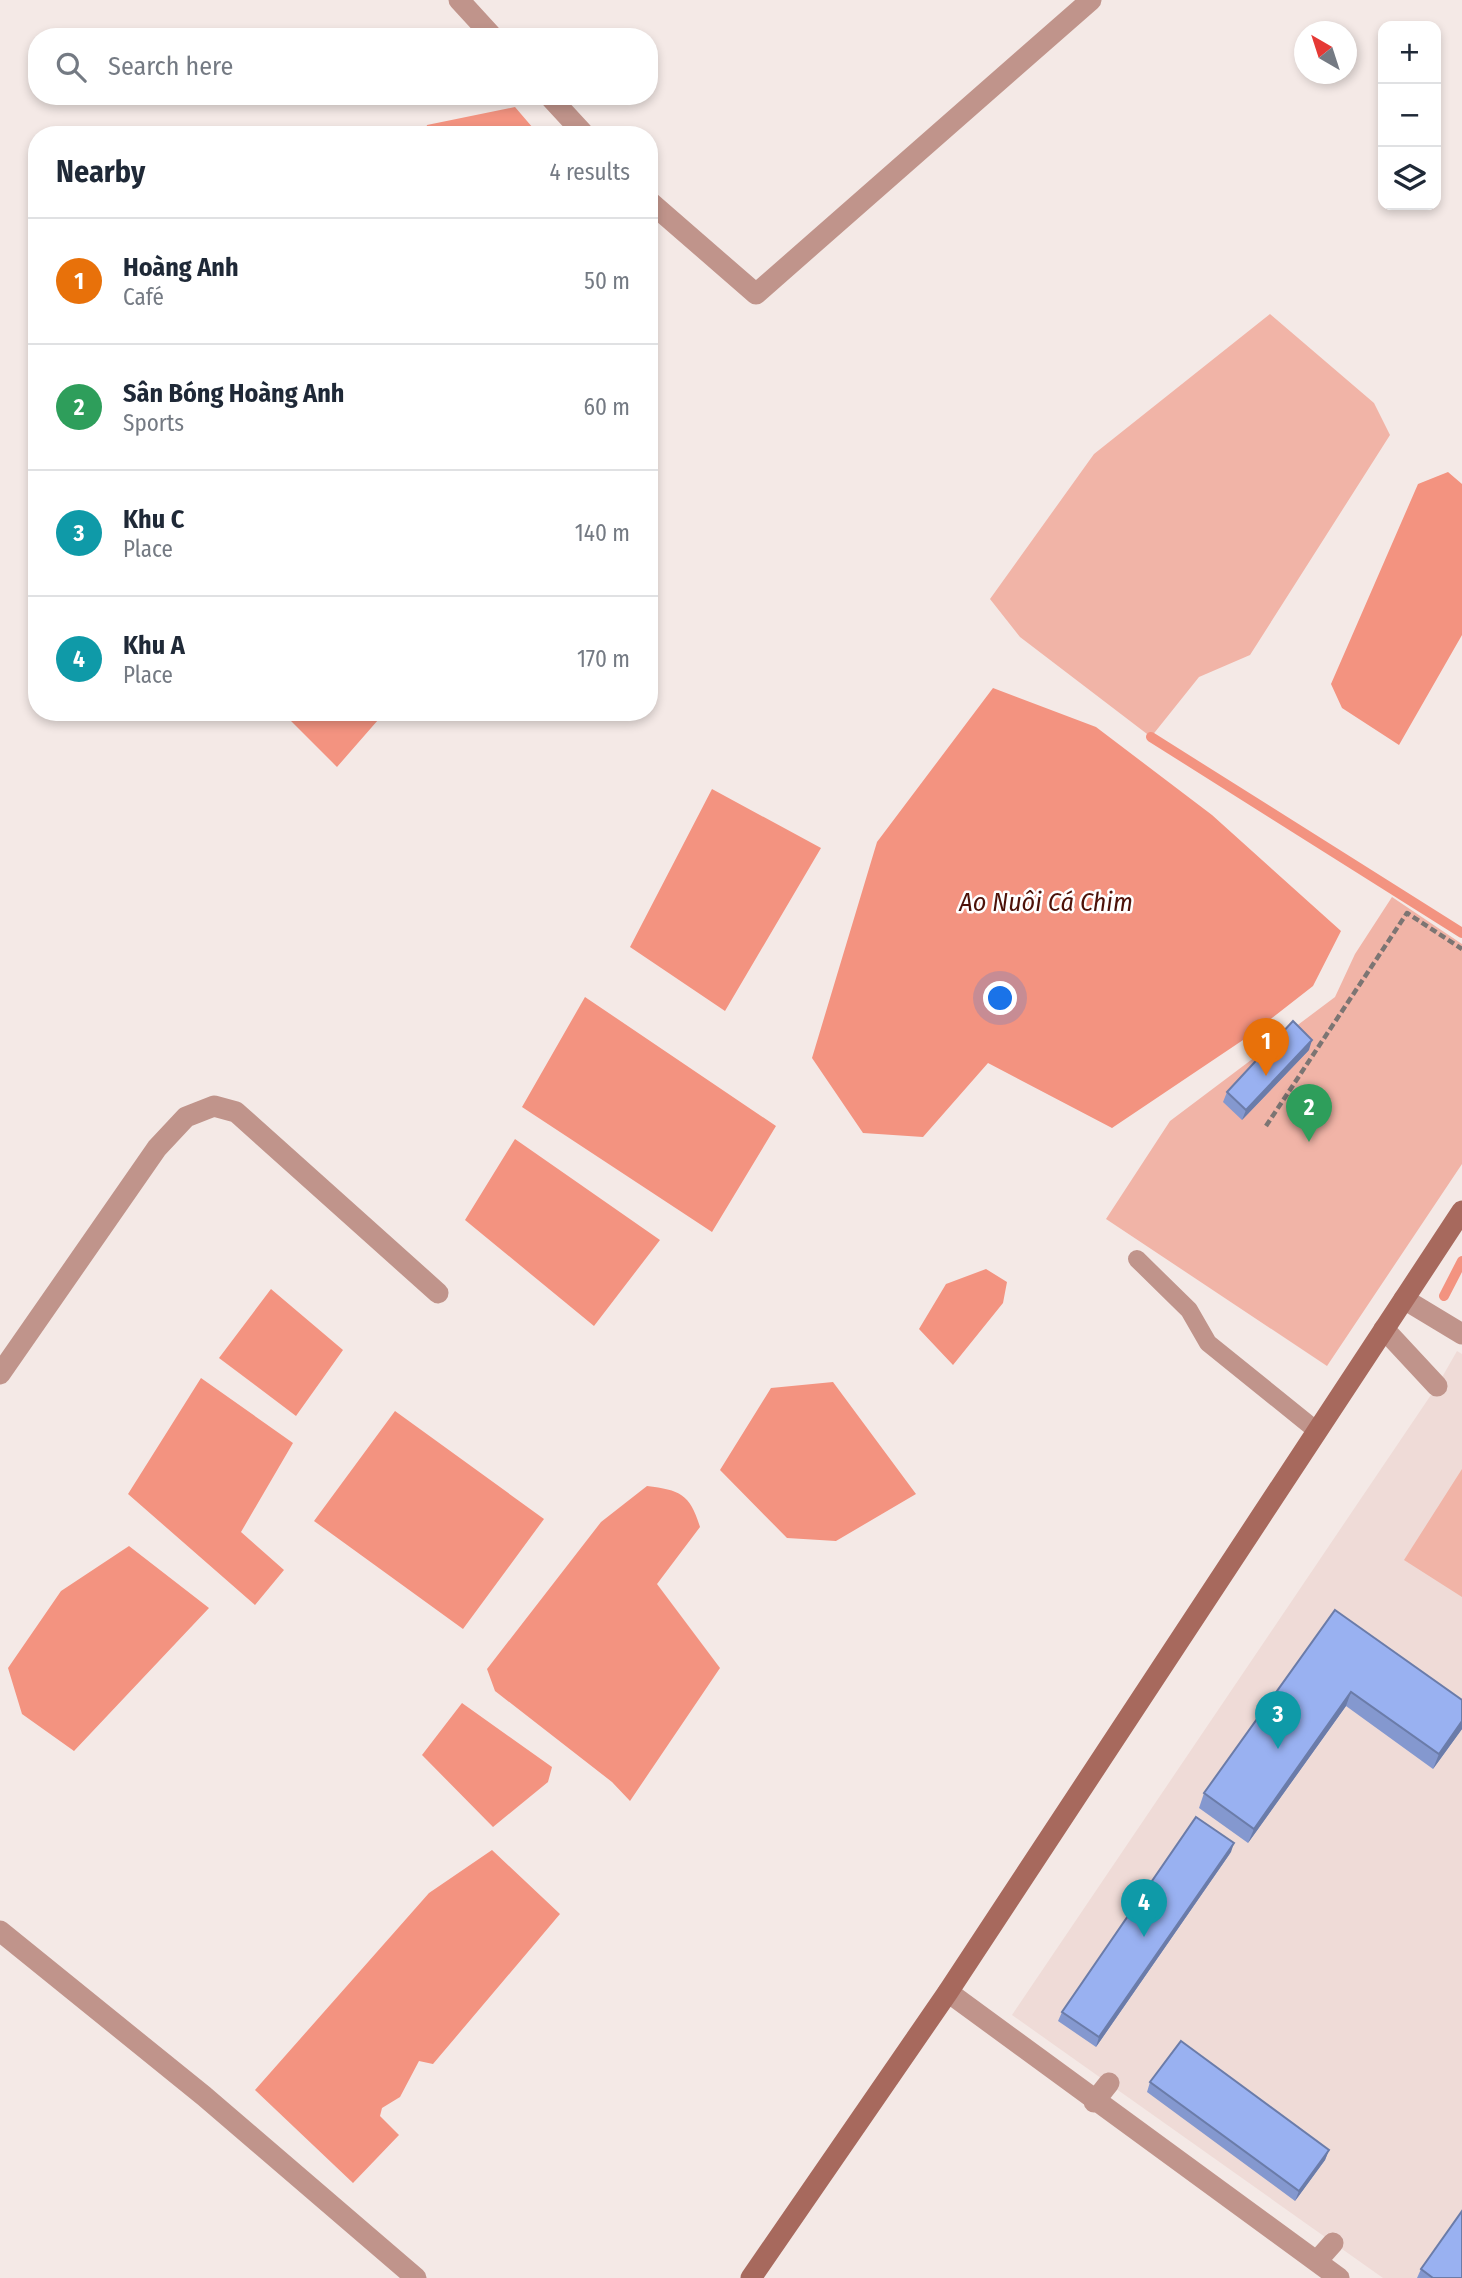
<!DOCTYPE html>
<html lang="en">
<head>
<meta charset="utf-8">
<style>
  body { margin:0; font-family:"Fira Sans Condensed",sans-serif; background:#f2f2f3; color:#1f2937 }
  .controls { position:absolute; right:21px; top:21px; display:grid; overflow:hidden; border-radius:14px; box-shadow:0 4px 10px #0003 }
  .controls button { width:63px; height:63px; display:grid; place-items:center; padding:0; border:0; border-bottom:2px solid #e0e1e3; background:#fff; color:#1f2937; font:35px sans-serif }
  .compass { position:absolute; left:1294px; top:21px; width:63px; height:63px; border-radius:50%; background:#fff; box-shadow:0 4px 10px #0003; rotate:321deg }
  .you { position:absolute; left:1001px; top:999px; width:24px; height:24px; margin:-18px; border:5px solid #fff; border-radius:50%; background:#1a73e8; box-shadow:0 0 0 10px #1a73e833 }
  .badge { display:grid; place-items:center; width:46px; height:46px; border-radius:50%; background:#3149ba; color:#fff; font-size:23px; font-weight:700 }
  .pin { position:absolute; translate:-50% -58px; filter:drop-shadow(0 2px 4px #0008) }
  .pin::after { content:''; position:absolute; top:37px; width:24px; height:21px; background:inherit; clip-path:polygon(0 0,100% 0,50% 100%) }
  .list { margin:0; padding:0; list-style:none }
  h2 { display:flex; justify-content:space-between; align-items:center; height:91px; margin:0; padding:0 28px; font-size:30px }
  h2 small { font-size:23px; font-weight:400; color:#747a83 }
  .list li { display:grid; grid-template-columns:46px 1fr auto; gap:21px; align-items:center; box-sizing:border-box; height:126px; padding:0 28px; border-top:2px solid #e0e1e3 }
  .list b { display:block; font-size:26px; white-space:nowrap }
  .list p { margin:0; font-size:23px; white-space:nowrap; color:#747a83 }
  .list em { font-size:23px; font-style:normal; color:#747a83 }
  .icon { flex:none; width:38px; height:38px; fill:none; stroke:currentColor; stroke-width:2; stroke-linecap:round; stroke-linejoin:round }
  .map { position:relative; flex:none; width:1462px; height:2278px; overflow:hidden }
  .search { position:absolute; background:#fff; box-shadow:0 4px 10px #0003; left:28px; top:28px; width:630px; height:77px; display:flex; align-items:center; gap:18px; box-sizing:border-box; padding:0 24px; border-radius:28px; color:#747a83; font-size:26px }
  .panel { position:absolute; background:#fff; box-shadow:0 4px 10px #0003; left:28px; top:126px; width:630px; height:595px; border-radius:28px }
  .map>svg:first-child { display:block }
  .built { fill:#efdbd7 }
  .green { fill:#f1b4a7 }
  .water { fill:#f39380 }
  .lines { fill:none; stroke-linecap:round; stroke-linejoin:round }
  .stream { stroke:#f39380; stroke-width:10 }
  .path { stroke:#7c7573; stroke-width:4.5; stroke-dasharray:7 3.5; stroke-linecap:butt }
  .service { stroke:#c0948b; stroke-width:18 }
  .minor { stroke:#c0948b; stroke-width:21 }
  .secondary { stroke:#a7695d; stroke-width:21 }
  .wall { fill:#8498cf }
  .shaded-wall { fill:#6b7ca9 }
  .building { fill:#99b1f1; stroke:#6b7ca9; stroke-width:2 }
  .labels { text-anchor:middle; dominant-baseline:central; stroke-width:5; stroke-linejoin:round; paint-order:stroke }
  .water-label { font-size:26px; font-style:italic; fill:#4d1209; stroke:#fff }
</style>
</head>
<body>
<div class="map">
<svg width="1462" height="2278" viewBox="0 0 1462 2278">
  <rect width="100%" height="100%" fill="#f4e9e6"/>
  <path class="built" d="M1457,1351L1462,1354V2278H1383L1012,2015L1437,1386Z"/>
  <path class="green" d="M1270,314L1374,403L1390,435L1250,655L1199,677L1151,737L1020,637L990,599L1094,454Z
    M1392,897L1462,944V1164L1327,1366L1106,1219L1170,1121L1335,997L1355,954Z
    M1462,1469V1597L1404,1560Z"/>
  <path class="water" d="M515,107L539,135H424L427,125Z
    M1448,472L1462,484V635L1399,745L1342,708L1331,684L1418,484Z
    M993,688L1096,727L1212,815L1341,931L1313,986L1249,1036L1112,1128L988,1063L923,1137L863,1133L812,1058L877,842Z
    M282,712H385L337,767Z
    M712,789L821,848L725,1011L630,947Z
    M585,997L776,1126L712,1232L522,1107Z
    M515,1139L660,1240L594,1326L465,1220Z
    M986,1269L1007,1282L1003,1303L953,1365L919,1329L946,1284Z
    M271,1289L343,1350L296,1416L219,1358Z
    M201,1378L293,1443L241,1532L284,1570L255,1605L128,1494Z
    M833,1382L916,1494L836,1541L787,1538L720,1470L771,1388Z
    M395,1411L544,1519L463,1629L314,1521Z
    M647,1486C680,1490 690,1494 700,1527L657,1584L720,1668L630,1801L612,1782L495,1691L487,1669L601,1522Z
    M129,1546L209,1608L74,1751L22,1714L8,1668L61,1591Z
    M462,1703L552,1767L548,1782L493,1827L422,1755Z
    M492,1850L560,1914L433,2064L419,2061L400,2097L382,2108L380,2116L399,2135L353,2183L255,2090L429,1893Z"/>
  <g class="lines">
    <path class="stream" d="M1151,737L1462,933
      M1444,1296L1462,1261"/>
    <path class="path" d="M1266,1126L1407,913L1462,949"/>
    <path class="service" d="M1137,1259L1189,1310L1208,1343L1317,1431"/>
    <path class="minor" d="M459,0L493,37
      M549,96L585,135
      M649,201L756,294L1091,0
      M1404,1299L1462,1334
      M1384,1329L1437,1386
      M0,1374L157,1148L186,1117L214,1106L236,1112L438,1293
      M0,1931L204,2096L416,2278
      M948,1992L1339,2278
      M1094,2102L1109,2083
      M1317,2261L1333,2243"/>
    <path class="secondary" d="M751,2278L948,1992L1462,1211"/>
  </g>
  <path class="wall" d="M1309,1050L1242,1120L1223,1102L1227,1092Z
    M1335,1610L1462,1700V1729L1433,1769L1346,1706L1248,1843L1199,1808L1204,1793Z
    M1231,1852L1096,2047L1058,2021L1062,2012Z
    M1150,2082L1329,2150L1325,2160L1295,2201L1147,2092Z
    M1421,2269L1462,2278H1417Z"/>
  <path class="shaded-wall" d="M1312,1040L1309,1050L1242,1120L1246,1110Z
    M1351,1692L1346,1706L1248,1843L1254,1829Z
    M1462,1721V1729L1433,1769L1439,1754Z
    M1234,1843L1231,1852L1096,2047L1099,2037Z
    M1329,2150L1325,2160L1295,2201L1299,2191Z"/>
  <path class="building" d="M1293,1021L1312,1040L1246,1110L1227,1092Z
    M1335,1610L1462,1700V1721L1439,1754L1351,1692L1254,1829L1204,1793Z
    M1196,1817L1234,1843L1099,2037L1062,2012Z
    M1181,2041L1329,2150L1299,2191L1150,2082Z
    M1462,2211V2278H1433L1421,2269Z"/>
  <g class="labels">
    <g class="water-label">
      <text x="1046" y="902">Ao Nuôi Cá Chim</text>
    </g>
  </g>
</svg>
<div class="controls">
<button>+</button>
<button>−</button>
<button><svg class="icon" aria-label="layers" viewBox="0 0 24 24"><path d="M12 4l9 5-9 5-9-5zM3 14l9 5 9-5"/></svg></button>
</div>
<svg class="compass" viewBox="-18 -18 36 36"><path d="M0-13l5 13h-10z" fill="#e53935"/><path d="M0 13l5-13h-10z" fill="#747a83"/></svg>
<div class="you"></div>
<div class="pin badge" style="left:1266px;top:1076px;background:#e8710a">1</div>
<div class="pin badge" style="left:1309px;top:1142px;background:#2e9e5b">2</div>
<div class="pin badge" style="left:1278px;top:1749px;background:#0f9aa8">3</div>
<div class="pin badge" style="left:1144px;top:1937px;background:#0f9aa8">4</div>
<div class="search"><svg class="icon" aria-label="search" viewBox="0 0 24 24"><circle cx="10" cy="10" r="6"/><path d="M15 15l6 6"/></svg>Search here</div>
<section class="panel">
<h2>Nearby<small>4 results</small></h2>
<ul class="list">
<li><span class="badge" style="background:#e8710a">1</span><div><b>Hoàng Anh</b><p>Café</p></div><em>50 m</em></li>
<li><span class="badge" style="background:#2e9e5b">2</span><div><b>Sân Bóng Hoàng Anh</b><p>Sports</p></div><em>60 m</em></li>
<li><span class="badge" style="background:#0f9aa8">3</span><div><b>Khu C</b><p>Place</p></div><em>140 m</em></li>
<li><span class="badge" style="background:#0f9aa8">4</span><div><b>Khu A</b><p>Place</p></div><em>170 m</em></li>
</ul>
</section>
</div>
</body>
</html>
